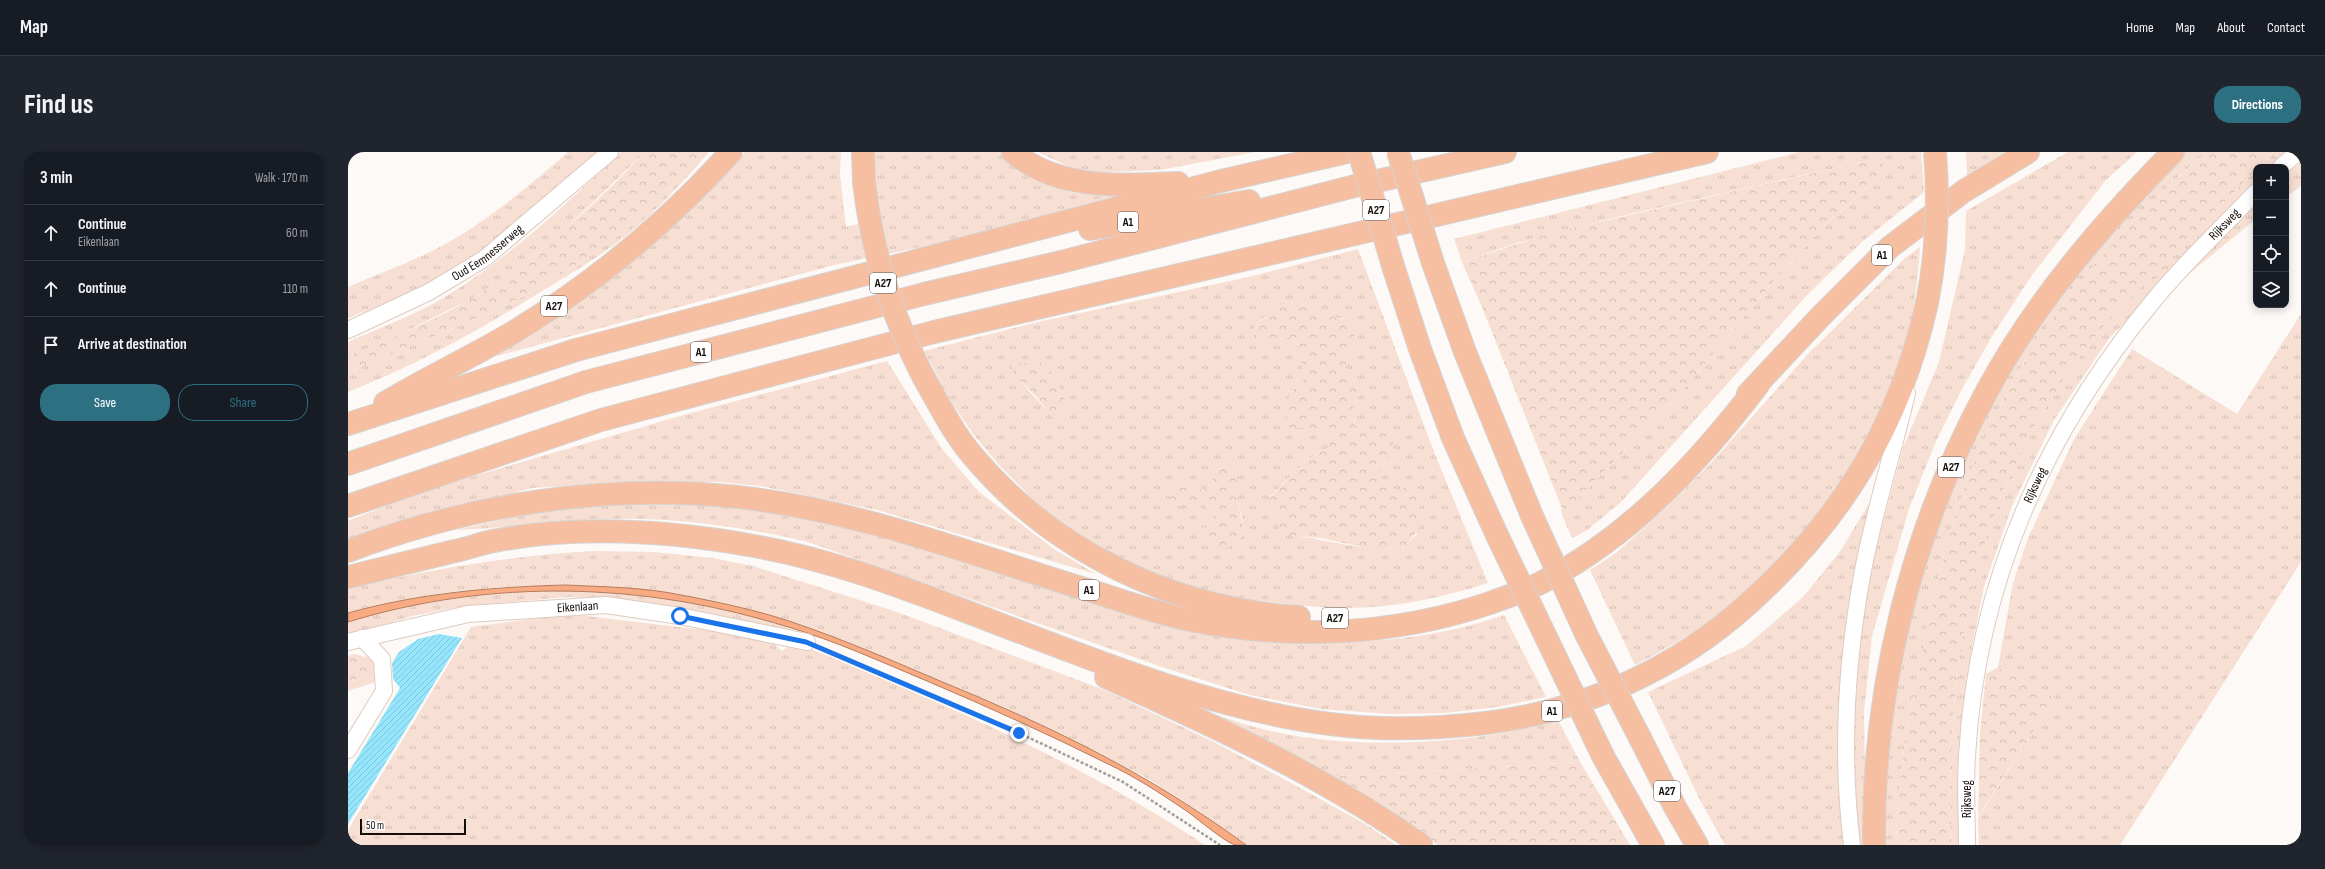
<!DOCTYPE html>
<html lang="en">
<head>
<meta charset="utf-8">
<style>
  body { margin:0; font-family:"Sofia Sans Condensed",sans-serif; background:#20242c; color:#f1f3f6 }
  .controls { position:absolute; right:12px; top:12px; display:grid; overflow:hidden; border-radius:8px; box-shadow:0 2px 10px #0003 }
  .controls button { width:36px; height:36px; display:grid; place-items:center; padding:0; border:0; border-bottom:1px solid #363941; background:#171b24; color:#f1f3f6; font:20px sans-serif }
  .scale { position:absolute; left:12px; bottom:10px; width:106px; box-sizing:border-box; padding-left:4px; border:2px solid #150f0b; border-top:0; font-size:11px; line-height:14px; white-space:nowrap; color:#150f0b; -webkit-text-stroke:3px #fff; paint-order:stroke }
  .stop { position:absolute; width:12px; height:12px; margin:-9px; border:3px solid #1a73e8; border-radius:50%; background:#fff }
  .stop.end { background:#1a73e8; border-color:#fff; box-shadow:0 1px 4px #0008 }
  .list { margin:0; padding:0; list-style:none }
  h2 { display:flex; justify-content:space-between; align-items:center; height:52px; margin:0; padding:0 16px; font-size:17px }
  h2 small { font-size:13px; font-weight:400; color:#9ea1a6 }
  .list li { display:grid; grid-template-columns:26px 1fr auto; gap:12px; align-items:center; box-sizing:border-box; height:56px; padding:0 16px; border-top:1px solid #363941 }
  .list b { display:block; font-size:15px; white-space:nowrap }
  .list p { margin:0; font-size:13px; white-space:nowrap; color:#9ea1a6 }
  .list em { font-size:13px; font-style:normal; color:#9ea1a6 }
  .actions { display:flex; gap:8px; padding:12px 16px }
  .actions a { flex:1; padding:9px 0; border:1px solid #2d7081; border-radius:16px; text-align:center; font-size:14px; color:#2d7081 }
  .actions .main { background:#2d7081; color:#fff }
  .icon { flex:none; width:22px; height:22px; fill:none; stroke:currentColor; stroke-width:2; stroke-linecap:round; stroke-linejoin:round }
  .map { position:relative; flex:none; width:1953px; height:693px; overflow:hidden; border-radius:16px }
  header { display:flex; align-items:center; gap:24px; box-sizing:border-box; height:56px; padding:0 20px; background:#171b24; border-bottom:1px solid #363941 }
  header strong { font-size:19px }
  nav { display:flex; gap:22px; margin-inline-start:auto; font-size:14px }
  .intro { display:flex; align-items:center; justify-content:space-between; box-sizing:border-box; height:96px; padding:0 24px }
  h1 { margin:0; font-size:28px }
  .button { padding:10px 18px; border-radius:16px; background:#2d7081; color:#fff; font-size:14px; font-weight:700 }
  main { display:flex; gap:24px; padding:0 24px }
  aside { flex:1; background:#171b24; border-radius:16px; box-shadow:0 2px 10px #0003 }
  .map>svg:first-child { display:block }
  .grass { fill:url(#grass-tufts); fill-rule:evenodd }
  .forest { fill:url(#forest-crowns) }
  .water { fill:#f8ab82; stroke:#b47c5e }
  .building { fill:url(#building-hatch) }
  .lines { fill:none; stroke-linecap:round; stroke-linejoin:round }
  .minor-casing { stroke:#decbc1; stroke-width:18 }
  .highway-casing { stroke:#d5d4d3; stroke-width:24 }
  .path { stroke:#a29e9b; stroke-width:2.5; stroke-dasharray:3 2; stroke-linecap:butt }
  .minor { stroke:#fff; stroke-width:16 }
  .highway { stroke:#f6bfa2; stroke-width:22 }
  .highway-bridge-casing { stroke:#d5d4d3; stroke-width:24; stroke-linecap:butt }
  .highway-bridge { stroke:#f6bfa2; stroke-width:22 }
  .route { stroke:#1a73e8; stroke-width:5 }
  .labels { text-anchor:middle; dominant-baseline:central; stroke-width:4; stroke-linejoin:round; paint-order:stroke }
  .shield { fill:#fff; stroke:#5b5754; stroke-width:1 }
  .shield-label { font-size:12px; font-weight:bold; fill:#150f0b }
  .street-label { font-size:13px; fill:#150f0b; stroke:#fff }
</style>
</head>
<body>
<header>
<strong>Map</strong>
<nav><a>Home</a><a>Map</a><a>About</a><a>Contact</a></nav>
</header>
<div class="intro"><h1>Find us</h1><a class="button">Directions</a></div>
<main>
<aside>
<h2>3 min<small>Walk · 170 m</small></h2>
<ul class="list">
<li><svg class="icon" aria-label="ahead" viewBox="0 0 24 24"><path d="M12 20V5M6 11l6-6 6 6"/></svg><div><b>Continue</b><p>Eikenlaan</p></div><em>60 m</em></li>
<li><svg class="icon" aria-label="ahead" viewBox="0 0 24 24"><path d="M12 20V5M6 11l6-6 6 6"/></svg><div><b>Continue</b></div><em>110 m</em></li>
<li><svg class="icon" aria-label="arrive" viewBox="0 0 24 24"><path d="M6 21V4h12l-3 4 3 4H6"/></svg><div><b>Arrive at destination</b></div></li>
</ul>
<div class="actions"><a class="main">Save</a><a>Share</a></div>
</aside>
<div class="map">
<svg width="1953" height="693" viewBox="0 0 1953 693">
  <defs>
    <pattern id="grass-tufts" width="24" height="20" patternUnits="userSpaceOnUse"><rect width="24" height="20" fill="#f7dfd3"/><path d="M3 7l-1-3M5 7V3M7 7l1-3M15 17l-1-3M17 17v-4M19 17l1-3" fill="none" stroke="#d3beb4"/></pattern>
    <pattern id="forest-crowns" width="20" height="18" patternUnits="userSpaceOnUse"><rect width="20" height="18" fill="#f7dfd3"/><path d="M2 6a3 3 0 1 1 6 0M12 15a3 3 0 1 1 6 0" fill="none" stroke="#d3beb4"/></pattern>
    <pattern id="building-hatch" width="6" height="6" patternUnits="userSpaceOnUse"><rect width="6" height="6" fill="#95e6fc"/><path d="M-1 1l2-2M0 6l6-6M5 7l2-2" fill="none" stroke="#80c4d7"/></pattern>
  </defs>
  <rect width="100%" height="100%" fill="#fdf9f7"/>
  <path class="grass" d="M220,0H254C197,48 140,100 73,135C50,147 24,156 0,166V135C30,122 61,111 90,96C137,71 180,35 220,0Z
    M273,0H297L210,84L164,120L123,147L34,191L0,204V190C35,174 73,161 105,140C166,101 221,50 273,0Z
    M356,0H361C342,22 322,44 301,64C267,96 226,120 186,144C126,181 66,214 0,240V220L142,161L184,140L245,102L299,62Z
    M397,0H493L492,23L498,75L531,67L526,26L527,0H653L676,18L698,30L722,40L747,43L786,42C688,72 587,92 486,113L149,204L289,104L354,47Z
    M690,0H907L812,18L734,21Z
    M1452,0H1573L1576,40L1515,89L1461,141L1273,350L1238,379L1224,386L1214,363L1334,239L1425,130L1476,74L1533,23L1532,8H1523L1269,65L1169,91L1114,110L1106,87Z
    M1618,0H1656L1619,24Z
    M1720,0H1789L1758,28L1684,123L1646,181L1614,237L1588,289L1561,357L1524,484L1516,559L1518,693H1511L1506,617L1505,554L1517,437L1555,296L1591,210L1617,98L1618,59Z
    M1827,0H1858C1788,61 1722,134 1674,214C1656,244 1641,277 1627,309C1603,365 1590,427 1577,487C1562,554 1549,624 1548,693H1531L1548,513L1590,362L1677,183Z
    M1926,0H1941L1924,15H1911Z
    M1953,10V34L1938,45V23Z
    M1908,18V32L1760,188L1706,268L1664,354L1636,435L1625,489L1618,536L1612,693H1604C1597,581 1612,447 1654,342C1677,286 1709,233 1747,185C1765,161 1789,140 1811,118C1843,84 1875,50 1908,18Z
    M1908,50V67L1826,134Z
    M1572,95C1569,139 1563,188 1547,231C1540,247 1530,263 1522,279C1467,388 1396,458 1287,513L1242,418L1268,401L1320,354L1363,311L1459,203L1556,107Z
    M1010,97L1086,300L1140,431C1093,446 1042,457 992,456C963,455 933,451 904,448L898,451L817,431L709,372L650,312L626,283L603,250L576,199L690,170L901,125ZM931,148L967,155L984,165L997,167L1004,197L997,214L1006,229L1010,245L1005,256L1007,274L1018,280H1034L1040,304L1031,323L1069,382L1054,397C1012,399 972,386 931,381L932,371L921,346L957,309L981,295L978,282L965,276H942L941,242L957,226L950,193L941,185L921,189L904,178ZM692,209L699,259C688,244 667,229 664,212ZM877,313L888,324L890,349L895,370L868,367L867,361L855,354L842,332L855,338L864,332L866,320Z
    M1953,162V410L1772,693H1631L1630,666L1707,546L1650,515L1665,431L1680,386L1726,287L1784,197L1889,262Z
    M539,209L594,297L631,340L706,397L748,422L529,358L413,334L371,330H273L184,336L88,362L0,392V369L65,343L126,324L339,262Z
    M1527,342L1510,402L1498,474L1490,565L1498,693H1377L1352,648L1300,540L1398,494L1454,446L1491,401Z
    M335,348L472,366L933,489C1007,493 1085,488 1156,463L1198,545L1149,555L1097,561L1042,562L973,557L902,543L817,516L460,390C395,375 328,365 261,367C210,368 160,376 109,378L196,358Z
    M244,399L306,400L364,406L405,414L549,460L759,539L864,589L945,632L1019,673L1048,693H898L851,659L795,624L651,553L442,469L331,442L275,436L218,433L155,435L95,441L33,452L0,461V437L8,435C86,416 164,404 244,399Z
    M223,438C282,441 340,448 397,463C421,469 437,472 456,486L272,447L221,445L116,454L64,464L0,484V470C73,448 147,439 223,438Z
    M221,462L399,483L423,489L434,499L438,496L440,492H451C591,550 731,609 857,693H0V678L123,475Z
    M22,506L28,513L30,529L0,539V530L23,522Z
    M844,554C866,562 888,570 910,576C998,599 1123,594 1210,568L1232,610L977,625Z"/>
  <path class="forest" d="M297,0H356L299,62L245,102L184,140L142,161L0,220V204C39,188 88,168 124,146C188,107 245,55 297,0Z
    M1858,0H1926L1911,15H1908V18C1875,50 1843,84 1811,118C1789,140 1766,161 1747,185C1709,233 1677,286 1654,342C1612,447 1597,581 1604,693H1548C1549,624 1562,554 1577,487C1590,427 1603,365 1627,309C1641,277 1656,244 1674,214C1722,134 1788,61 1858,0Z
    M1523,8H1532C1536,14 1536,17 1533,23L1476,74L1425,130L1334,239L1214,363L1213,354L1136,160L1114,110L1203,81Z
    M931,148L967,155L984,165L997,167L1008,175L1004,197L997,214L1006,229L1010,245L1005,256L1007,274L1018,280H1034L1047,288L1031,323L1044,342L1057,336L1071,343C1077,369 1072,379 1054,397L1029,398L972,386L931,382L932,371L921,347L957,309L981,295L978,282L965,276H941L938,268L941,242L957,226L950,193L941,185L921,189H908L904,178Z
    M692,209L707,224L719,254L715,260L705,266L688,244L666,223L664,212Z
    M877,313L889,314L890,349L896,383C880,400 875,401 856,389L854,376L868,367L867,361L855,354L840,358L824,349L819,340L825,332H842L855,338L864,332L866,320Z
    M6,502L22,506L24,522L0,530V504Z
    M1650,515L1707,546L1630,665L1632,581L1638,522Z
    M1232,610L1282,693H1090L1012,644L977,625Z"/>
  <path class="water" d="M218,433C256,435 295,435 333,443C370,450 408,458 444,470C494,487 543,508 592,529C702,574 802,622 898,693C895,693 891,693 888,693C877,691 848,665 837,658C812,641 786,624 758,611C700,582 640,555 579,529C533,510 488,489 440,475C296,430 144,426 0,470V461C72,441 144,435 218,433Z"/>
  <path class="building" d="M91,482L114,486L0,672V621L52,536L45,527L44,511L51,500L70,487Z"/>
  <g class="lines">
    <defs>
      <g id="minor">
        <path d="M1933,15L1950,0"/>
        <path id="s1" d="M0,178L81,140L136,107L262,0"/>
        <path id="s2" d="M0,490L120,462L258,453L332,464L459,490"/>
        <path d="M0,598L36,539L34,507L14,486"/>
        <path d="M1504,693C1493,604 1498,512 1514,424C1525,362 1545,302 1559,241"/>
        <path id="s3" d="M1619,693C1619,663 1617,633 1619,604C1629,430 1696,281 1806,148C1837,110 1874,76 1908,40"/>
      </g>
      <path id="highway" d="M515,0L516,30
        M665,0C711,39 774,33 830,31
        M742,77L901,49
        M1085,111L1117,200L1184,364
        M1046,117L1072,197L1105,286L1148,381
        M576,226C591,252 604,279 624,303C705,400 825,457 951,465
        M1400,242L1473,164L1542,95L1616,39L1680,0
        M37,251C80,225 126,204 169,178C249,129 321,69 383,0
        M0,272L228,198L869,30L999,0
        M0,312L238,230L576,142L713,110L1007,34L1157,0
        M0,354L253,268L586,180L1359,0
        M0,399C123,352 259,331 390,345C510,358 623,402 737,437C773,448 810,462 847,469C945,488 1048,483 1142,451C1161,444 1181,438 1198,428C1284,383 1352,309 1410,233
        M0,425C36,416 71,408 107,399C122,396 136,390 151,388C235,373 323,379 406,394C481,407 554,435 625,462C738,505 862,557 982,572C1034,579 1086,577 1138,571C1235,559 1327,518 1400,452C1493,369 1552,273 1579,151
        M758,525C867,574 975,624 1073,693
        M1291,584L1327,655L1349,693
        M1255,604L1305,693
        M1526,693C1524,536 1564,377 1639,239C1687,150 1754,72 1825,0"/>
    </defs>
    <use href="#minor" class="minor-casing"/>
    <use href="#highway" class="highway-casing"/>
    <path class="path" d="M472,495L671,581L775,630L872,693"/>
    <use href="#minor" class="minor"/>
    <use href="#highway" class="highway"/>
    <defs>
      <path id="highway-bridge" d="M1011,0L1046,117
        M1050,0L1085,111
        M516,30C524,100 543,163 576,226
        M1579,151C1589,101 1591,51 1587,0
        M1184,364L1239,484L1291,584
        M1148,381L1255,604"/>
    </defs>
    <use href="#highway-bridge" class="highway-bridge-casing"/>
    <use href="#highway-bridge" class="highway-bridge"/>
  </g>
  <g class="lines">
    <path class="route" d="M332,464L458,490L671,581"/>
  </g>
  <g class="labels">
    <g class="shield">
      <rect x="1015" y="48" width="26" height="20" rx="3"/>
      <rect x="770" y="60" width="20" height="20" rx="3"/>
      <rect x="1524" y="93" width="20" height="20" rx="3"/>
      <rect x="522" y="121" width="26" height="20" rx="3"/>
      <rect x="193" y="144" width="26" height="20" rx="3"/>
      <rect x="343" y="190" width="20" height="20" rx="3"/>
      <rect x="1590" y="305" width="26" height="20" rx="3"/>
      <rect x="731" y="428" width="20" height="20" rx="3"/>
      <rect x="974" y="456" width="26" height="20" rx="3"/>
      <rect x="1194" y="549" width="20" height="20" rx="3"/>
      <rect x="1306" y="629" width="26" height="20" rx="3"/>
    </g>
    <g class="shield-label">
      <text x="1028" y="58">A27</text>
      <text x="780" y="70">A1</text>
      <text x="1534" y="103">A1</text>
      <text x="535" y="131">A27</text>
      <text x="206" y="154">A27</text>
      <text x="353" y="200">A1</text>
      <text x="1603" y="315">A27</text>
      <text x="741" y="438">A1</text>
      <text x="987" y="466">A27</text>
      <text x="1204" y="559">A1</text>
      <text x="1319" y="639">A27</text>
    </g>
    <g class="street-label">
      <text stroke="none"><textPath href="#s3" startOffset="694">Rijksweg</textPath></text>
      <text stroke="none"><textPath href="#s1" startOffset="160">Oud Eemnesserweg</textPath></text>
      <text stroke="none"><textPath href="#s3" startOffset="370">Rijksweg</textPath></text>
      <text stroke="none"><textPath href="#s2" startOffset="233">Eikenlaan</textPath></text>
      <text transform="translate(1619 647) rotate(-90)">Rijksweg</text>
    </g>
  </g>
</svg>
<div class="controls">
<button>+</button>
<button>−</button>
<button><svg class="icon" aria-label="locate" viewBox="0 0 24 24"><circle cx="12" cy="12" r="6"/><path d="M12 2v4M12 18v4M2 12h4M18 12h4"/></svg></button>
<button><svg class="icon" aria-label="layers" viewBox="0 0 24 24"><path d="M12 4l9 5-9 5-9-5zM3 14l9 5 9-5"/></svg></button>
</div>
<div class="scale">50 m</div>
<div class="stop" style="left:332px;top:464px"></div>
<div class="stop end" style="left:671px;top:581px"></div>
</div>
</main>
</body>
</html>
